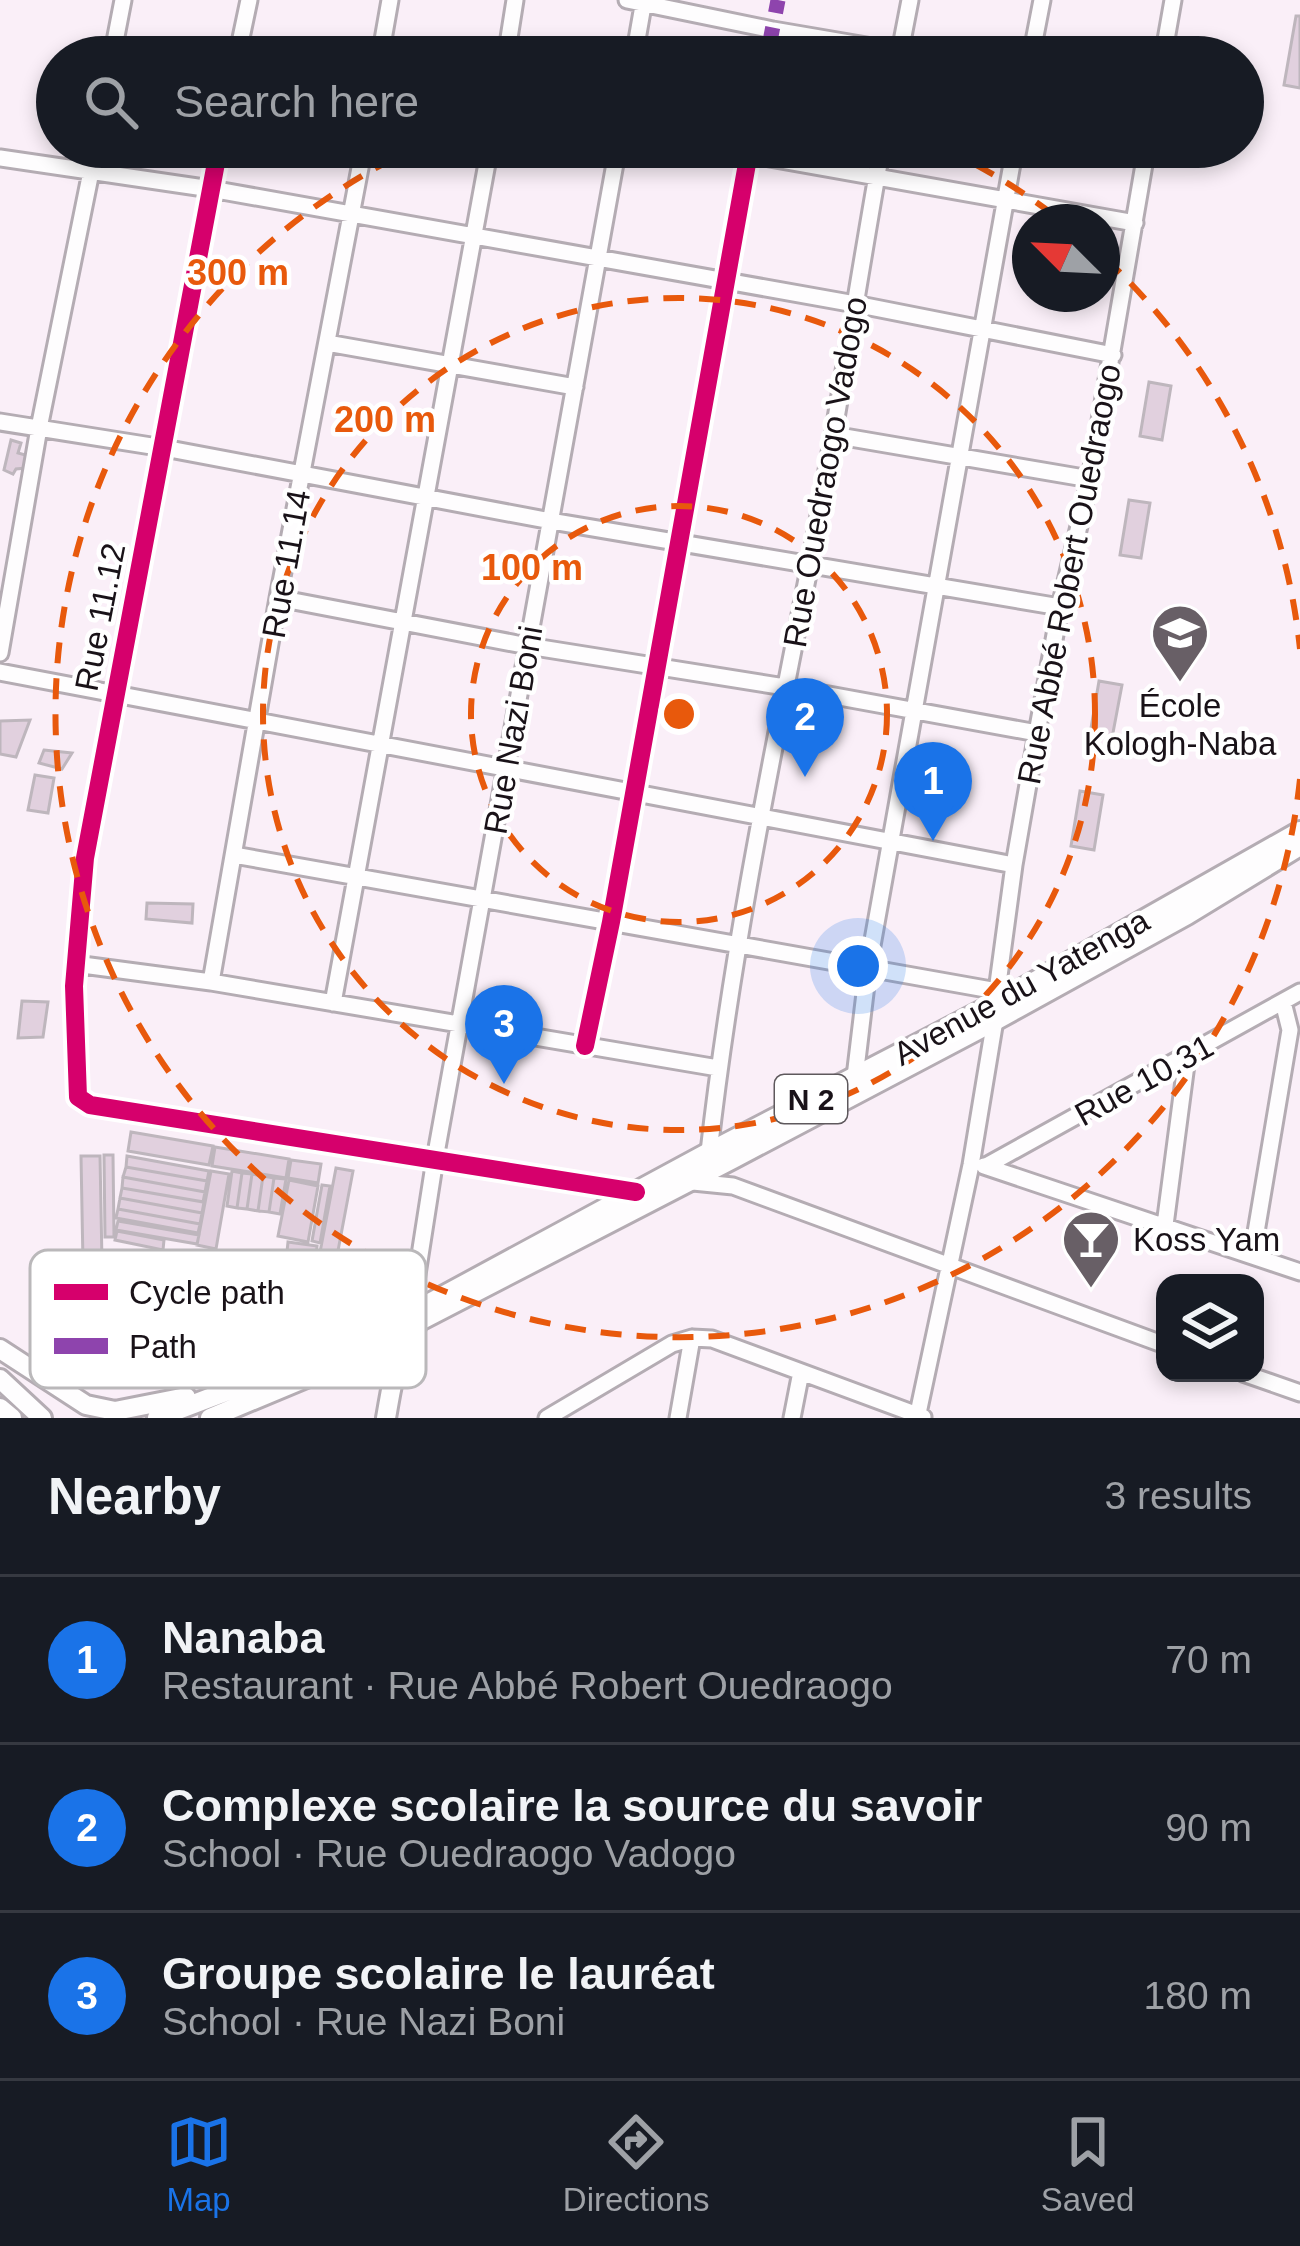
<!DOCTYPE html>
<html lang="en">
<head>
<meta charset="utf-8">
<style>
  body { margin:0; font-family:Arial,sans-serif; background:#242831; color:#f1f3f6 }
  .controls { position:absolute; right:36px; bottom:36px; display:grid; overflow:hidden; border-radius:24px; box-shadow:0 6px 18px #0003 }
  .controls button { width:108px; height:108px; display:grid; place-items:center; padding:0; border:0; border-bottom:3px solid #363941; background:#171b24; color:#f1f3f6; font:60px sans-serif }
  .compass { position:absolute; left:1012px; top:204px; width:108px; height:108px; border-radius:50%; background:#171b24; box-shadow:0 6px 18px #0003; rotate:294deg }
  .you { position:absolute; left:858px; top:966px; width:42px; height:42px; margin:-30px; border:9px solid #fff; border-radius:50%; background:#1a73e8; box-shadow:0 0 0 18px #1a73e833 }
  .badge { display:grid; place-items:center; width:78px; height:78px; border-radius:50%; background:#1a73e8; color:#fff; font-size:39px; font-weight:700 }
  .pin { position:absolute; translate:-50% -99px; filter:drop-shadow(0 3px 6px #0008) }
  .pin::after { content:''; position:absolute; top:63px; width:42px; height:36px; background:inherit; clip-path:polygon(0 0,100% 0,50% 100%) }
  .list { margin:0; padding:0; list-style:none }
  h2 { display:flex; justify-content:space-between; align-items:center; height:156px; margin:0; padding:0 48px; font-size:51px }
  h2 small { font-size:39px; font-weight:400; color:#9ea1a6 }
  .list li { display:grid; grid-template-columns:78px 1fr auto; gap:36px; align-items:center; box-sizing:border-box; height:168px; padding:0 48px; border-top:3px solid #363941 }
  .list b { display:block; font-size:45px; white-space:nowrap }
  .list p { margin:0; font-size:39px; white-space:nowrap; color:#9ea1a6 }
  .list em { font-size:39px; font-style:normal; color:#9ea1a6 }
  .icon { flex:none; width:66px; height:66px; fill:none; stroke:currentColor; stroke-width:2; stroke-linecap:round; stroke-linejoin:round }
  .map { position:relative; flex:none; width:1300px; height:1418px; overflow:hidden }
  .search { position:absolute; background:#171b24; box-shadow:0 6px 18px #0003; left:36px; right:36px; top:36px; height:132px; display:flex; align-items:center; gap:30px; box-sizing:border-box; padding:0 42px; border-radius:66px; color:#9ea1a6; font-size:45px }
  .sheet { height:660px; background:#171b24 }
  nav { display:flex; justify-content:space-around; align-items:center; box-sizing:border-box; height:168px; border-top:3px solid #363941; background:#171b24; font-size:33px; color:#9ea1a6 }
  nav a { display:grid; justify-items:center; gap:6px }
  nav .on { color:#1a73e8 }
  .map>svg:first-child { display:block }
  .building { fill:#e1d0de; stroke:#beb6bd; stroke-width:3 }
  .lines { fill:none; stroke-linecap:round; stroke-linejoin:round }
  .minor-casing { stroke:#b4acb3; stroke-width:21 }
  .major-casing { stroke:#b4acb3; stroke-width:24 }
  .minor { stroke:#fefdfe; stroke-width:15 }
  .major { stroke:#fefdfe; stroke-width:18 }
  .quiet { stroke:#8e44ad; stroke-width:15; stroke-dasharray:30 15; stroke-linecap:butt }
  .cycleway-casing { stroke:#fff; stroke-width:26 }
  .cycleway { stroke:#d6006c; stroke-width:18 }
  .ring { fill:none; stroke:#e8590c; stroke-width:6; stroke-dasharray:21 15 }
  .labels { text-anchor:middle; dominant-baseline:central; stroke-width:9; stroke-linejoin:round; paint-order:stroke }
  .shield { fill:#fff; stroke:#5e595d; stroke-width:3 }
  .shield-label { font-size:30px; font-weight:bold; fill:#191218 }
  .street-label { font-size:33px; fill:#191218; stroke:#fff }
  .poi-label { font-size:33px; fill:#191218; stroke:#fff }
  .key { fill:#fff; stroke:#bab8ba; stroke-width:3 }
  .key-label { font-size:33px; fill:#191218 }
  .centre { fill:#e8590c; stroke:#fff; stroke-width:6 }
  .ring-label { font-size:36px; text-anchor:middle; font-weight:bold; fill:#e8590c; stroke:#fff; stroke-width:9; stroke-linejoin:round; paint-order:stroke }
</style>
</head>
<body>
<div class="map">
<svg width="1300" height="1418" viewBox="0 0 1300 1418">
  <rect width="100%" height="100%" fill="#faeff8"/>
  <path class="building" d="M1296,16H1300V88L1284,85Z
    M1149,382L1171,386L1162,440L1140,436Z
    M11,440L21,443L18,453L29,456L26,468L16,469L13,474L4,470Z
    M1129,500L1150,503L1141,558L1120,555Z
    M1099,681L1122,685L1112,738L1090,734Z
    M30,720L16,757L0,754V721Z
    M44,750L72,753L62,769L39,763Z
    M35,775L54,778L48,813L28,810Z
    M1080,791L1103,795L1094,850L1071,846Z
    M147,903L193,904L192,923L146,919Z
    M22,1001L48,1002L43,1037L18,1038Z
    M131,1132L213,1146L209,1165L128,1151Z
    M215,1147L289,1159L286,1178L212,1166Z
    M104,1155H113L114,1237H105Z
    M81,1156H100L102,1262L83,1263Z
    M127,1156L209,1171L207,1181L126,1167Z
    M291,1160L321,1164L318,1183L288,1178Z
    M126,1167L207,1181L205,1192L123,1177Z
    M336,1168L353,1171L334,1272L317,1268Z
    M211,1171L229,1174L216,1249L197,1245Z
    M232,1171L242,1173L237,1208L227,1206Z
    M242,1173L252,1174L247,1209L237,1208Z
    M252,1174L263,1176L258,1211L247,1209Z
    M263,1176L274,1178L269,1212L258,1211Z
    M123,1177L205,1192L203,1202L122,1188Z
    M274,1178L286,1179L280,1214L269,1212Z
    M289,1180L318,1186L308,1242L278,1236Z
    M322,1185L330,1186L320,1243L312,1241Z
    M122,1188L204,1202L202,1213L120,1198Z
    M120,1198L202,1213L200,1224L118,1209Z
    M118,1209L200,1224L198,1233L116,1218Z
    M118,1221L199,1235L197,1244L116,1230Z
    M117,1231L164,1240L163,1250L115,1240Z
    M288,1242L317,1246L315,1265L286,1261Z"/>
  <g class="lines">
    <defs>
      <path id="minor" d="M627,0L773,30L931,57
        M112,57L123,0
        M237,57L249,0
        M380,57L390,0
        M506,57L515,0
        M634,57L644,0
        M899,57L910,0
        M1031,57L1042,0
        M1163,57L1173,0
        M219,147L85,858L74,986L78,1097L90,1105L636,1192
        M708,147L1135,223
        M0,158L211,189L855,304L1113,355
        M327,343L575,387
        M0,422L164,448L551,521L1060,607
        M833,435L1090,479
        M278,598L528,646L785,687L1037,733
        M0,653L39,428L96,147
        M0,672L1014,865
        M234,855L997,991
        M75,964L211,982L718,1068
        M211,982L278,598L364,147
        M333,1003L490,147
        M855,1077L868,968L1015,147
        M709,1152C731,956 771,762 809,569C836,429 857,287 882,147
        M984,1166L1300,1272
        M986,1166L1300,992
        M693,1182L733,1186L1165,1345
        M1165,1225L1187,1057
        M1252,1256L1290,1030L1283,1002
        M411,1313L435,1159L618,147
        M1243,1373L1300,1393
        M547,1418L672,1344L692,1338L712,1339L923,1417
        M678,1418L692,1338
        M792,1418L801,1372
        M917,1418L971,1165L998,1002L997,991L1014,865L1037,733L1060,607L1090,479L1147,147"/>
      <path id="major" d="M0,1349L86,1405L115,1411L186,1397
        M0,1379L42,1418
        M0,1408L12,1418
        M157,1418L317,1357L411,1313L709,1152L998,1002L1300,831
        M210,1418L323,1371L733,1159L993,1022L1187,915L1300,846
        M386,1418C392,1385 395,1354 416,1327"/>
    </defs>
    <use href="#minor" class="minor-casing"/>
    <use href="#major" class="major-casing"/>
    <use href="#minor" class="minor"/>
    <use href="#major" class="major"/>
    <path class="quiet" d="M767,57L778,0"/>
    <defs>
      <path id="cycleway" d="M219,147L85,858L74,986L78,1097L90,1105L636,1192
        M585,1046L611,922L750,147"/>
    </defs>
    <use href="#cycleway" class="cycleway-casing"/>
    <use href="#cycleway" class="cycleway"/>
  </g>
  <g class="ring">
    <circle cx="679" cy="714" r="208"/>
    <circle cx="679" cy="714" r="416"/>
    <path d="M1300 779A624 624 0 1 1 415 148M943 148A624 624 0 0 1 1059 219M1105 258A624 624 0 0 1 1300 649"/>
  </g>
  <defs>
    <symbol id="school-pin" viewBox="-11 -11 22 30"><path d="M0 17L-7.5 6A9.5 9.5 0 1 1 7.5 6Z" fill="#685f66" stroke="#fff"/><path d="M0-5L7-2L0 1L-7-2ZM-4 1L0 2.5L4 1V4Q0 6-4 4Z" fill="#fff"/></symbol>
    <symbol id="bar-pin" viewBox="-11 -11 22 30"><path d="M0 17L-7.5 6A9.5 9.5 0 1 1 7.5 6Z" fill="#685f66" stroke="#fff"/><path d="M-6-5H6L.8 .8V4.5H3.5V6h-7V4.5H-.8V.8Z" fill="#fff"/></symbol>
  </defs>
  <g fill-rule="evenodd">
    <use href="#school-pin" x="1147" y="600" width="66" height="90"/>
    <use href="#bar-pin" x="1058" y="1206" width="66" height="90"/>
  </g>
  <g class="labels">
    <rect class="shield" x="775" y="1075" width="72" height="48" rx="9"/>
    <g class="shield-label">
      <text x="811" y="1099">N 2</text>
    </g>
    <g class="street-label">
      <text transform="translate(825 472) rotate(-80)">Rue Ouedraogo Vadogo</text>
      <text transform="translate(286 564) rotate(-80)">Rue 11.14</text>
      <text transform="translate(1069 574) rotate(-79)">Rue Abbé Robert Ouedraogo</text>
      <text transform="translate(100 617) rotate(-79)">Rue 11.12</text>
      <text transform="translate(513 730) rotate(-80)">Rue Nazi Boni</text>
      <text transform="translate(1021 987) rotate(-29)">Avenue du Yatenga</text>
      <text transform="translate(1144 1080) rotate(-29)">Rue 10.31</text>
    </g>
    <g class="poi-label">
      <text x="1180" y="705">École<tspan x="1180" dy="38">Kologh-Naba</tspan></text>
      <text x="1133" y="1239" text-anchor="start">Koss Yam</text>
    </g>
  </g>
  <rect x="30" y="1250" width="396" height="138" rx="18" class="key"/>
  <rect x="54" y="1284" width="54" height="16" fill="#d6006c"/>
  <rect x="54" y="1338" width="54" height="16" fill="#8e44ad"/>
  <g class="key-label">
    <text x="129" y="1304">Cycle path</text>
    <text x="129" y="1358">Path</text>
  </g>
  <circle cx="679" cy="714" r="18" class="centre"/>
  <g class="ring-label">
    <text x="238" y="285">300 m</text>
    <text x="385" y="432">200 m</text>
    <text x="532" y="580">100 m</text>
  </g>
</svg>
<div class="controls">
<button><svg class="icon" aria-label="layers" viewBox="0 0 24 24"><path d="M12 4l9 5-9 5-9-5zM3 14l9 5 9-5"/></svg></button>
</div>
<svg class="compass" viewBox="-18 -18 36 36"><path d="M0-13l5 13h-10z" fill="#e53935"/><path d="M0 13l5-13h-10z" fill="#9ea1a6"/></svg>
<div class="you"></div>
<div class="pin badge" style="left:933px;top:841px">1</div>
<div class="pin badge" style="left:805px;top:777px">2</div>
<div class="pin badge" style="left:504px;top:1084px">3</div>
<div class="search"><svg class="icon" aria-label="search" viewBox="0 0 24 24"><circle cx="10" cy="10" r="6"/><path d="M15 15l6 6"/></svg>Search here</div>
</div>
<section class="sheet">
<h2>Nearby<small>3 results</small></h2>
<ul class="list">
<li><span class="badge">1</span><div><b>Nanaba</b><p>Restaurant · Rue Abbé Robert Ouedraogo</p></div><em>70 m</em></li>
<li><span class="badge">2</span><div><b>Complexe scolaire la source du savoir</b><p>School · Rue Ouedraogo Vadogo</p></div><em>90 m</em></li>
<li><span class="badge">3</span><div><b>Groupe scolaire le lauréat</b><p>School · Rue Nazi Boni</p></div><em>180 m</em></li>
</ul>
</section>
<nav>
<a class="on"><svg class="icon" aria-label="map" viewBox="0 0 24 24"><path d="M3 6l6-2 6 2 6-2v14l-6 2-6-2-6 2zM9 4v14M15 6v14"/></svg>Map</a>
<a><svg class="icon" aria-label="directions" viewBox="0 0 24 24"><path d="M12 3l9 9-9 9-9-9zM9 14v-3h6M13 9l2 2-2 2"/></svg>Directions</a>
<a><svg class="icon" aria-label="saved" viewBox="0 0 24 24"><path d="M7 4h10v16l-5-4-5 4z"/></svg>Saved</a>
</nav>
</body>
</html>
